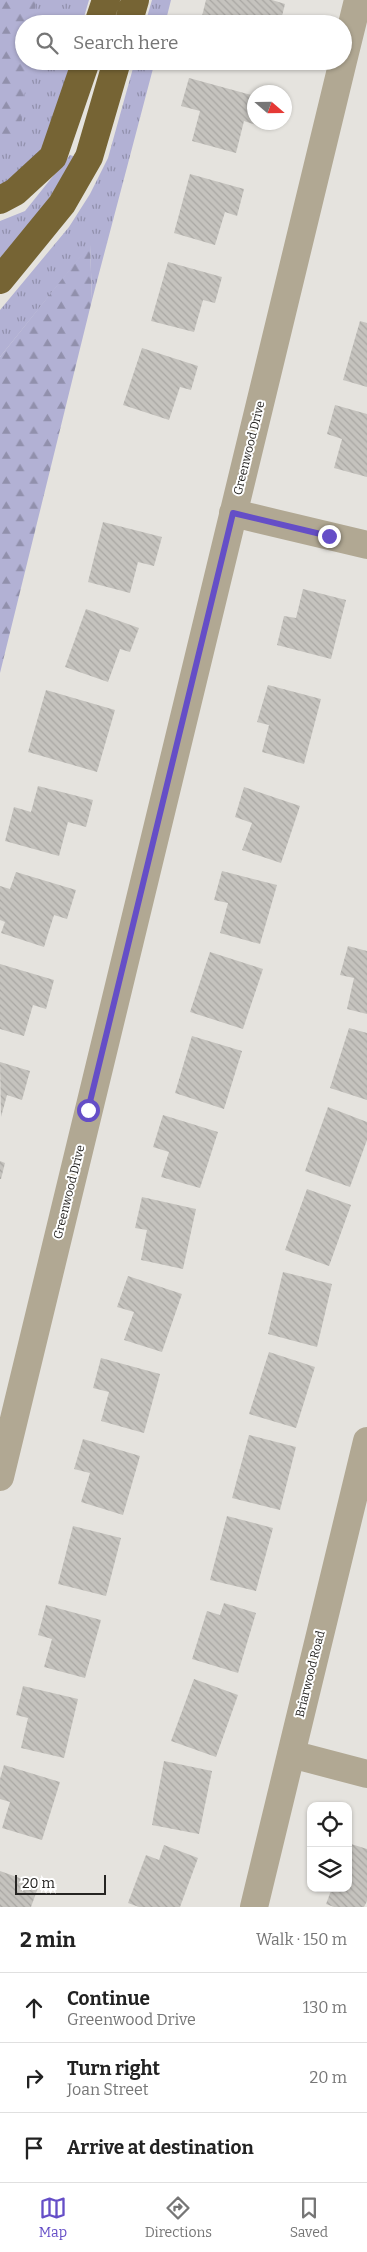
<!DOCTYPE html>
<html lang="en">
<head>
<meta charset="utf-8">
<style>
  body { margin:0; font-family:Bitter,serif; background:#f6f6f6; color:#222 }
  .controls { position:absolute; right:15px; bottom:15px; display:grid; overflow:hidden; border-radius:10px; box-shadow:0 1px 4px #0004 }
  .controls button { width:45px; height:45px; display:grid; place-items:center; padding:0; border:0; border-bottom:1px solid #e0e0e0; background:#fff; color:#222; font:25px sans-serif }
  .compass { position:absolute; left:247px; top:85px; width:45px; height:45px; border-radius:50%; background:#fff; box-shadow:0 1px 4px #0004; rotate:110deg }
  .scale { position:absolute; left:15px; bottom:12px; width:91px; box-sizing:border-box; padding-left:5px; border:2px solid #262523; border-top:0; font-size:14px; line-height:18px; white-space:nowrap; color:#262523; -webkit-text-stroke:4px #fff; paint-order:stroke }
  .stop { position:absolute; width:15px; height:15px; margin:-11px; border:4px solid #654ec7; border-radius:50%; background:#fff }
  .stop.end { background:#654ec7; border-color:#fff; box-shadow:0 1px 5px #0008 }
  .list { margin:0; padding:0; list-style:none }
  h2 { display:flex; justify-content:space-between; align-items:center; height:65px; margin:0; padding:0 20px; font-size:21px }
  h2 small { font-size:16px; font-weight:400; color:#767676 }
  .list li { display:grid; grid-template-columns:32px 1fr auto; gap:15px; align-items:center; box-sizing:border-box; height:70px; padding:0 20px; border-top:1px solid #e0e0e0 }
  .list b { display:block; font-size:19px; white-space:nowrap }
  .list p { margin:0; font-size:16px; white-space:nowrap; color:#767676 }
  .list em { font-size:16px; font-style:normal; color:#767676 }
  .icon { flex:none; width:28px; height:28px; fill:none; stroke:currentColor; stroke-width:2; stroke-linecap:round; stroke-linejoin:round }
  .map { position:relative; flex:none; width:367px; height:1907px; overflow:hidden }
  .search { position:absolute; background:#fff; box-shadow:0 1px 4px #0004; left:15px; right:15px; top:15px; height:55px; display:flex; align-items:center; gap:12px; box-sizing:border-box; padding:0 18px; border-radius:28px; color:#767676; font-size:19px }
  .sheet { height:275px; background:#fff }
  nav { display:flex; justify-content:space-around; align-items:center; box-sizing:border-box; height:70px; border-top:1px solid #e0e0e0; background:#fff; font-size:14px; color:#767676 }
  nav a { display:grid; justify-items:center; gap:2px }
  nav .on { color:#654ec7 }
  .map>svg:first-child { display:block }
  .grass { fill:url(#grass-tufts) }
  .forest { fill:url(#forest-firs) }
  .building { fill:url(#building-back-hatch) }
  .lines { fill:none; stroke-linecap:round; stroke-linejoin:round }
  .minor { stroke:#b1a893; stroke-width:28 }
  .highway { stroke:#766434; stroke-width:28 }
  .route { stroke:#654ec7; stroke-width:6 }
  .labels { text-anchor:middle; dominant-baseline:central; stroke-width:4; stroke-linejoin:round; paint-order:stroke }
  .street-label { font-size:12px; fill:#262523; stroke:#fff }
</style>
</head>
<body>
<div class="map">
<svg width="367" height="1907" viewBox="0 0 367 1907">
  <defs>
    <pattern id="grass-tufts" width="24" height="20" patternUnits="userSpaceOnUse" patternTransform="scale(1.25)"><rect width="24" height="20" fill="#b2b1d4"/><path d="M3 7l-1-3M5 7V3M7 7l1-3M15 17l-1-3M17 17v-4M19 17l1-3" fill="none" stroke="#9190ac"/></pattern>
    <pattern id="forest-firs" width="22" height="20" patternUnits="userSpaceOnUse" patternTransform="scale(1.25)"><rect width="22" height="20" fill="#b2b1d4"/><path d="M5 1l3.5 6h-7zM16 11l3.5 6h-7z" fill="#9190ac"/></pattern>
    <pattern id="building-back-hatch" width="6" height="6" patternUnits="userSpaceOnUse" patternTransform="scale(1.25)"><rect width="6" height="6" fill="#c5c3be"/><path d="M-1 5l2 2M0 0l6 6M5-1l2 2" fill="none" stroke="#a9a7a3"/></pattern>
  </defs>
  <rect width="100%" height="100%" fill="#e5e3de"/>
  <path class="grass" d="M0,0H89L82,24H24V61H71L54,122L40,154L0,188Z
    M152,0H171L165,24H145Z
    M135,61H155L92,300L90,245L0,357V310L69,227L90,194L108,158Z
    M70,155L76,157L34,221L0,263V221L25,211Z"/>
  <path class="forest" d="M0,0H36L33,24H24V61H29L21,121L0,149Z
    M90,244L92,300L0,673V357Z"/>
  <path class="building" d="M206,0H272L285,4L280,24H200Z
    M189,78L255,96V122H257L256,125L244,121L236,153L192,141L200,111L181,106Z
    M190,174L244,189L237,216L225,212L215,245L174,233Z
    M168,262L222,277L215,303L203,300L194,332L151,321Z
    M360,321L367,323V387L343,380Z
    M142,348L198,366L191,390L180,387L169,420L123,405Z
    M335,405L367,414V477L334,468L342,439L327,434Z
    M103,522L162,537L154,566L138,562L130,593L88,582Z
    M303,589L346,600L331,659L277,645L284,616L296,618Z
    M86,609L139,628L130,652L120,649L108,682L65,667Z
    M268,685L321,699L304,764L262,752L269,725L257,722Z
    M46,690L115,710L97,772L28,752Z
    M38,786L93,800L86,827L68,822L59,856L5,841L14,807L31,812Z
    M244,787L300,806L281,863L242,850L252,823L235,817Z
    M222,871L277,885L260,944L220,933L228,903L214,900Z
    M16,872L76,890L67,919L54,915L44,947L1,933L5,922L0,920V886L10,889Z
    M348,946L367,951V1014L347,1009L354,978L340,975Z
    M210,952L263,969L243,1029L190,1012Z
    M0,964L54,980L46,1009L33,1005L24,1036L0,1029Z
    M349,1028L367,1033V1100L330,1088Z
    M192,1036L242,1051L224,1109L175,1093Z
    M0,1062L30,1071L22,1100L7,1095L1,1117Z
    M328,1107L367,1122V1140L350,1187L305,1171Z
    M163,1115L218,1132L200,1188L161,1177L169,1152L153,1147Z
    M0,1161L5,1163L1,1179H0Z
    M307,1189L351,1205L329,1266L285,1250Z
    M142,1197L196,1209L183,1269L141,1260L147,1230L135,1228Z
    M283,1272L332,1284L317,1347L268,1334Z
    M128,1276L182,1294L162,1352L124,1340L134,1312L117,1307Z
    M269,1352L315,1367L296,1428L249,1414Z
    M101,1358L160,1374L144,1433L101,1421L109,1392L93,1388Z
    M249,1435L296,1447L280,1510L232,1498Z
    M83,1439L140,1456L123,1515L81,1502L90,1473L74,1469Z
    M227,1516L273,1528L256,1591L210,1580Z
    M73,1526L121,1538L106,1596L58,1584Z
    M224,1603L256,1613L238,1673L192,1659L207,1611L220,1615Z
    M46,1605L101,1620L85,1678L44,1667L52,1639L38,1635Z
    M194,1679L238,1695L216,1757L171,1741Z
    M23,1686L78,1699L64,1758L21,1748L28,1718L16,1715Z
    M164,1761L212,1771L199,1834L152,1825Z
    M4,1765L60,1782L42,1840L2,1828L10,1802L0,1799V1779Z
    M348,1843L367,1849V1901L364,1907H334L326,1904L332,1888H348Z
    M164,1845L198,1858L180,1907H139L128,1903L146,1855L159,1860Z
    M0,1871L39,1885L31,1907H0Z"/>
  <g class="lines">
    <path class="minor" d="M343,61L358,0
      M233,513L367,545
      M0,1477L343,61
      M291,1754L367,1774
      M254,1907L367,1441"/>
    <path class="highway" d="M98,24L106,0
      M128,24L135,0
      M0,200L15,192L53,157L86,61
      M0,280L62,204L89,157L117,61"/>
  </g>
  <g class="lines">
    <path class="route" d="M88,1110L233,513L329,536"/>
  </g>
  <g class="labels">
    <g class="street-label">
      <text transform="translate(249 448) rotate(-76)">Greenwood Drive</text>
      <text transform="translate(69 1192) rotate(-76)">Greenwood Drive</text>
      <text transform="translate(310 1674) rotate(-76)">Briarwood Road</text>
    </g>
  </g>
</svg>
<div class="controls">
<button><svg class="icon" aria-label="locate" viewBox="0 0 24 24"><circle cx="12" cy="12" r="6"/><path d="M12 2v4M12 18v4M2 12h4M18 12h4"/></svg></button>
<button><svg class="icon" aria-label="layers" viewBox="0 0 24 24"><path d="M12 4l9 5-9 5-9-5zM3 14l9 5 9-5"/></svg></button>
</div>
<svg class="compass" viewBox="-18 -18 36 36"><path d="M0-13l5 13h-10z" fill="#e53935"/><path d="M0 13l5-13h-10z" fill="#767676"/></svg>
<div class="scale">20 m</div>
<div class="stop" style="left:88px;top:1110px"></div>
<div class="stop end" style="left:329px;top:536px"></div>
<div class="search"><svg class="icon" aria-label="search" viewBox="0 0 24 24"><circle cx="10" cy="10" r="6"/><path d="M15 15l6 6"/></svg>Search here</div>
</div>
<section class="sheet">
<h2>2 min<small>Walk · 150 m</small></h2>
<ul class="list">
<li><svg class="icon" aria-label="ahead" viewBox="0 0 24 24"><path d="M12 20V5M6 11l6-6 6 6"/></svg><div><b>Continue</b><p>Greenwood Drive</p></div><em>130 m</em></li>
<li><svg class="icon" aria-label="right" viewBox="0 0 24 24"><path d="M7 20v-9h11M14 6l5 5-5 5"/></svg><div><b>Turn right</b><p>Joan Street</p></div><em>20 m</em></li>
<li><svg class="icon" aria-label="arrive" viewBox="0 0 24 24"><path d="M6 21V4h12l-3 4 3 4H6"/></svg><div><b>Arrive at destination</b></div></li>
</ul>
</section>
<nav>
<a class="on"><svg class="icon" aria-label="map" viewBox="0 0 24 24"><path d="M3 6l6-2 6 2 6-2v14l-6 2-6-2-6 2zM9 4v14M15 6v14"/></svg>Map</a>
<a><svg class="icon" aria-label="directions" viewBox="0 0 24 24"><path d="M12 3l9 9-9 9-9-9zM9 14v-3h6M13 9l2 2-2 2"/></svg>Directions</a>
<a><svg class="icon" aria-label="saved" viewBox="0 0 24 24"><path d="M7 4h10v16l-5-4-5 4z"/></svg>Saved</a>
</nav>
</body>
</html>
